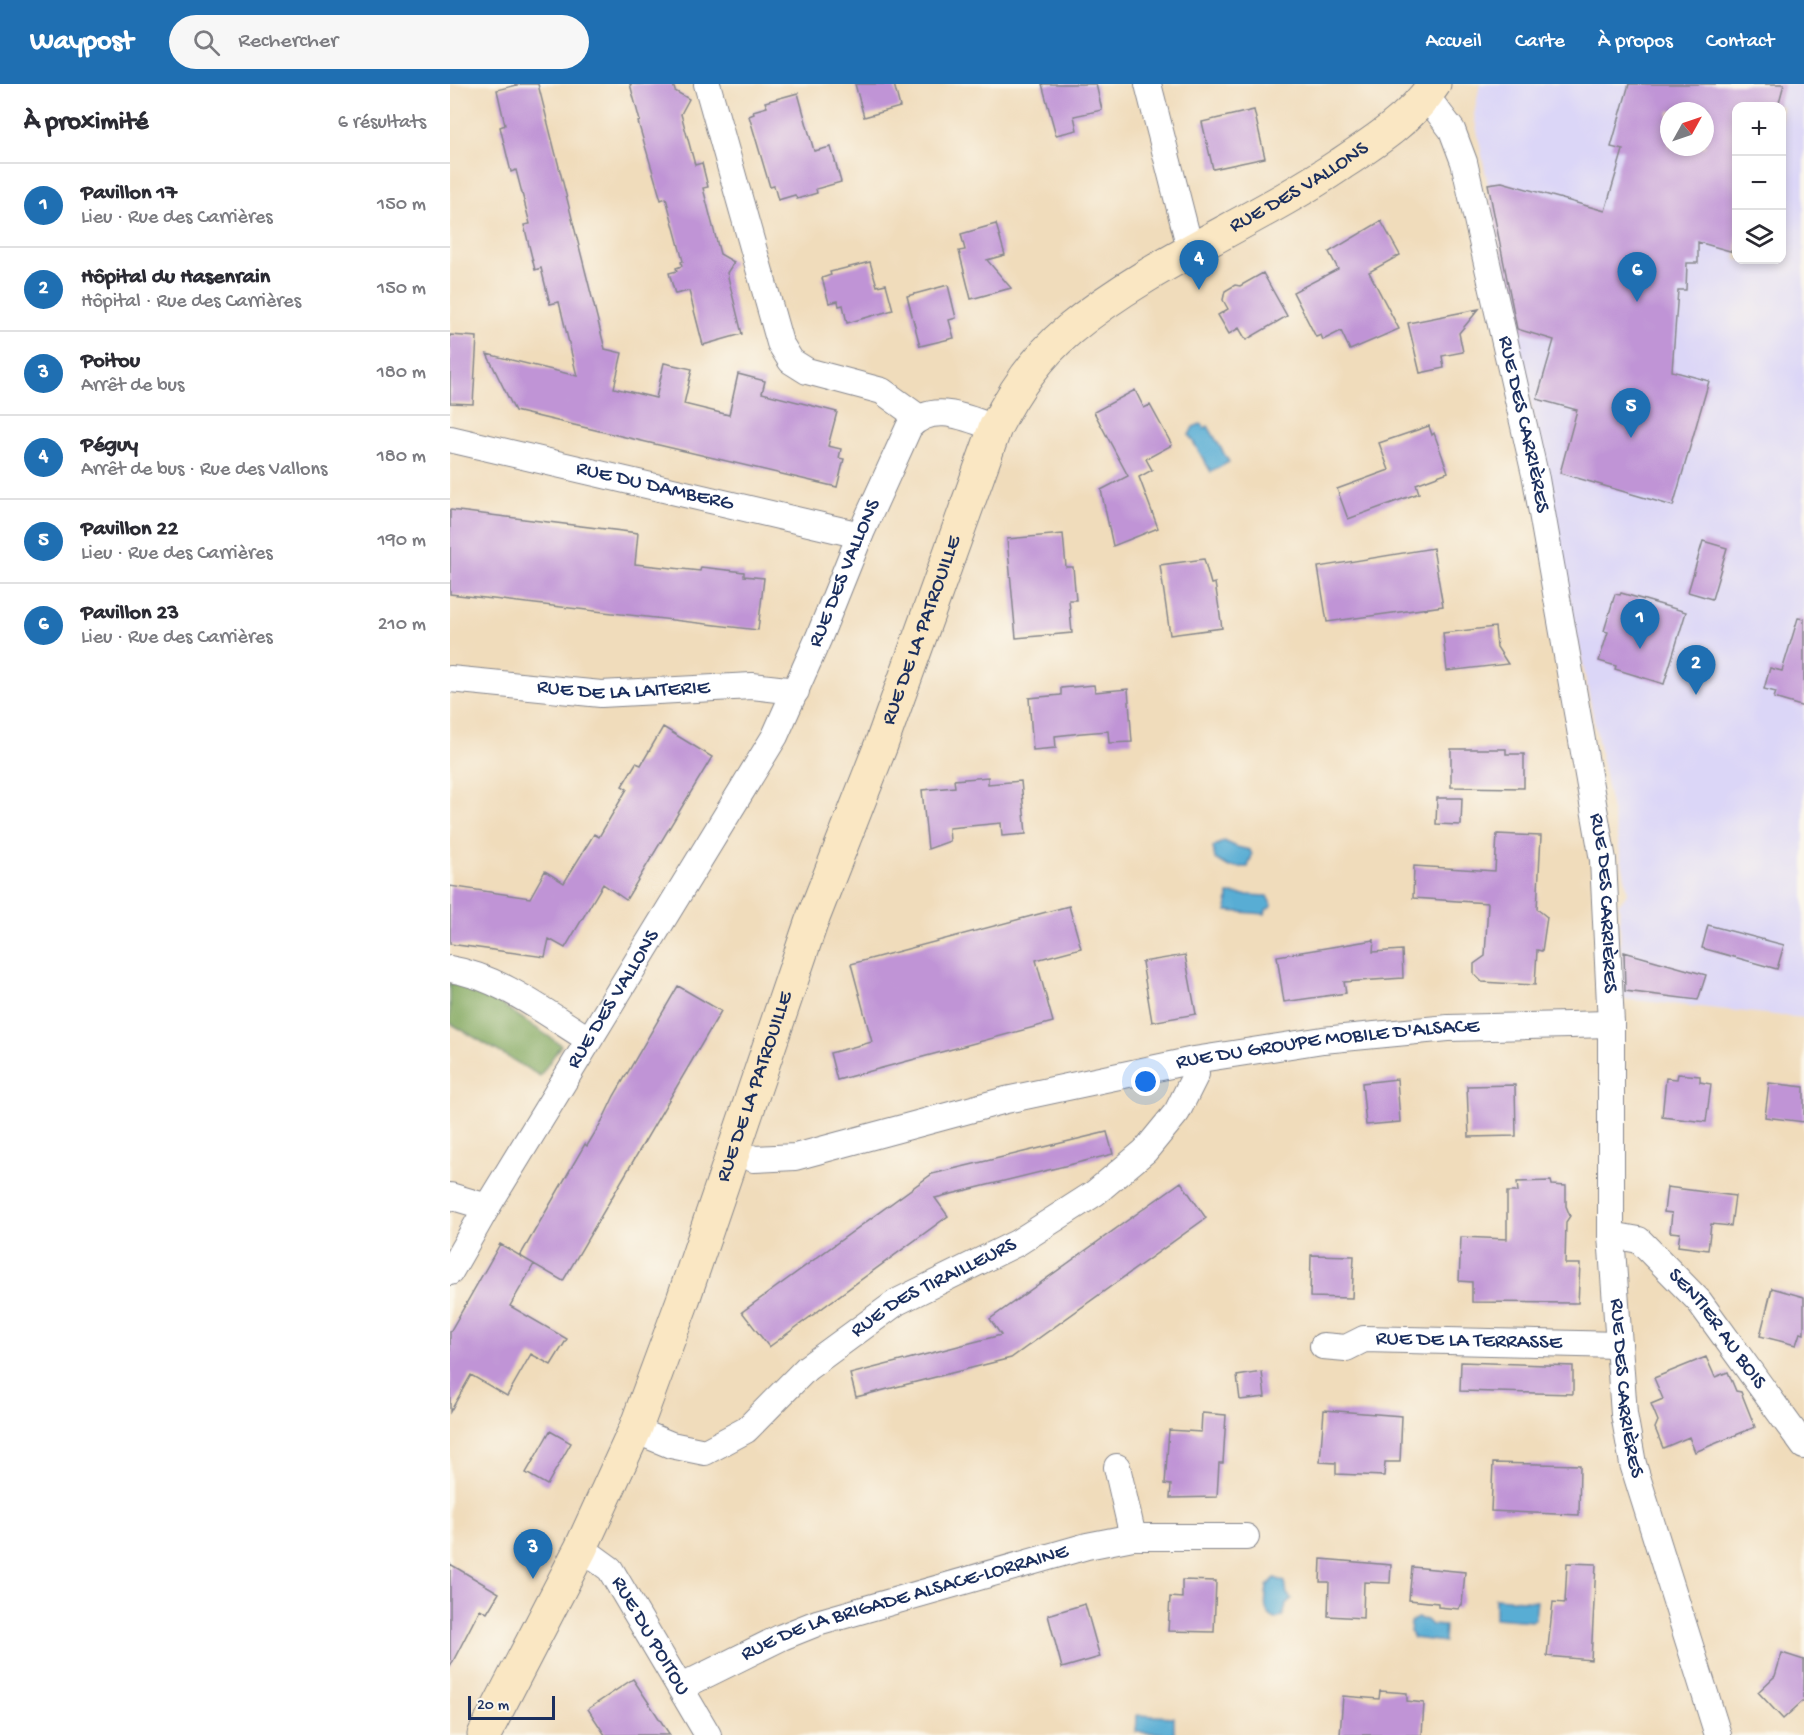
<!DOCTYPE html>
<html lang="fr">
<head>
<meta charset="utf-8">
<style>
  body { margin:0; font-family:"Gochi Hand",sans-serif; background:#f7f7f7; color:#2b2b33 }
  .controls { position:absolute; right:18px; top:18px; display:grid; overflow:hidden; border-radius:12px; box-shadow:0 3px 9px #0003 }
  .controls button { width:54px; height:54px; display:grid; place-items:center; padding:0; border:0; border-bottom:2px solid #e1e1e2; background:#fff; color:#2b2b33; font:30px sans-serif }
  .compass { position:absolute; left:1210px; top:18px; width:54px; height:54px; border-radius:50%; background:#fff; box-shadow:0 3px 9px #0003; rotate:50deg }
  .scale { position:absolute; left:18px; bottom:15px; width:87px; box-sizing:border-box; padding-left:6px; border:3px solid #1b2f5e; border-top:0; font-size:16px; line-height:21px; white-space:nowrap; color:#1b2f5e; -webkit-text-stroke:4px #fbf7ec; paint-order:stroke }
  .you { position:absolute; left:696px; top:998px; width:21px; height:21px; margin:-15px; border:4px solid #fff; border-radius:50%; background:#1a73e8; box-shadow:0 0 0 9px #1a73e833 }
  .badge { display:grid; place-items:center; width:39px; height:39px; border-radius:50%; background:#1f6fb2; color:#fff; font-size:20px; font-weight:700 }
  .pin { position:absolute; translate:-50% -50px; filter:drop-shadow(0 2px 3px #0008) }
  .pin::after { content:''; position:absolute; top:32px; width:21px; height:18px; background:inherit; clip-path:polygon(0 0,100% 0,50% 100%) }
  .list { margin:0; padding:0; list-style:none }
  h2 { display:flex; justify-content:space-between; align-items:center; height:78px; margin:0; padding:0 24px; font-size:26px }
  h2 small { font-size:20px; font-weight:400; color:#7c7c81 }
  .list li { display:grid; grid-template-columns:39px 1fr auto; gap:18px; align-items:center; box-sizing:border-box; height:84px; padding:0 24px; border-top:2px solid #e1e1e2 }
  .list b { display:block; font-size:22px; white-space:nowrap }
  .list p { margin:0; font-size:20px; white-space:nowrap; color:#7c7c81 }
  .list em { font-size:20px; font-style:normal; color:#7c7c81 }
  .icon { flex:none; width:33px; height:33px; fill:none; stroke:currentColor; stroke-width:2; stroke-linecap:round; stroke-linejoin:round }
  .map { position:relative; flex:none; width:1354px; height:1651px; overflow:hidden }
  header { display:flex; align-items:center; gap:36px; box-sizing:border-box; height:84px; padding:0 30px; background:#1f6fb2; color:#fff }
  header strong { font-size:28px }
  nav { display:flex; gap:33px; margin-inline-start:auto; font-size:21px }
  .search { width:420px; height:54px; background:#f7f7f7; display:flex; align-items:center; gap:15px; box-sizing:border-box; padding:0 21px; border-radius:33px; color:#7c7c81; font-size:22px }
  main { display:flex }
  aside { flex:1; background:#fff }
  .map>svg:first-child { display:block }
  .built { fill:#dbd6f7; fill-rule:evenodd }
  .forest { fill:#7fa65c; stroke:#4d6a5d; stroke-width:1.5 }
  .water { fill:#58add4; stroke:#3a6e99; stroke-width:1.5 }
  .building { fill:#c094d6; fill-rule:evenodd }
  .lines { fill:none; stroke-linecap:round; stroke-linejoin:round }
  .street-casing { stroke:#86868c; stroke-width:28 }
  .secondary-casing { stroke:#86868c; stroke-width:35 }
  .street { stroke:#fff; stroke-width:26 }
  .secondary { stroke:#fae7c3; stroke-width:33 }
  .labels { text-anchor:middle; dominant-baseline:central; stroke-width:4.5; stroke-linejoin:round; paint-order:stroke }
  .street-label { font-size:21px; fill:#1b2f5e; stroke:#fbf7ec }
</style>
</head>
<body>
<header>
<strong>Waypost</strong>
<div class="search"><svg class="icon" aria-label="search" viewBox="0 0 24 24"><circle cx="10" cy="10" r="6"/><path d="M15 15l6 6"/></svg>Rechercher</div>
<nav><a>Accueil</a><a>Carte</a><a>À propos</a><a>Contact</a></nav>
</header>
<main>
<aside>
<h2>À proximité<small>6 résultats</small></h2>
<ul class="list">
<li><span class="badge">1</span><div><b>Pavillon 17</b><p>Lieu · Rue des Carrières</p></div><em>150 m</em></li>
<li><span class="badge">2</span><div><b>Hôpital du Hasenrain</b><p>Hôpital · Rue des Carrières</p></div><em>150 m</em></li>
<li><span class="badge">3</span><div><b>Poitou</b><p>Arrêt de bus</p></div><em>180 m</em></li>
<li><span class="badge">4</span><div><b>Péguy</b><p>Arrêt de bus · Rue des Vallons</p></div><em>180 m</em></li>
<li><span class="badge">5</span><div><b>Pavillon 22</b><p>Lieu · Rue des Carrières</p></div><em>190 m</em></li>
<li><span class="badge">6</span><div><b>Pavillon 23</b><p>Lieu · Rue des Carrières</p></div><em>210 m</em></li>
</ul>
</aside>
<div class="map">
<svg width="1354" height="1651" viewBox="0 0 1354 1651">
  <rect width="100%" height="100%" fill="#fbf7ec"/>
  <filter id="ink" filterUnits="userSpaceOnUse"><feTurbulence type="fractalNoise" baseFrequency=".0167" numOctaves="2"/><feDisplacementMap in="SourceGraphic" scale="12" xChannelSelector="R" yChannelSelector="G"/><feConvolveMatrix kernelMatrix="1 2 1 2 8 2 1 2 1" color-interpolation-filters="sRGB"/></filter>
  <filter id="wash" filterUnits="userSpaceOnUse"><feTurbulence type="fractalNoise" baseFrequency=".008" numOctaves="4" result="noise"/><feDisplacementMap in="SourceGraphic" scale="24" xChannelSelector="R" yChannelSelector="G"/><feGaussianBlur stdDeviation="1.35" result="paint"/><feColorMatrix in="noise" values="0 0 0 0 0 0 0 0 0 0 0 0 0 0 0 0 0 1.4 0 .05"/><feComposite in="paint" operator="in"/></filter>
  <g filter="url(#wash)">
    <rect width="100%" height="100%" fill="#f0dcbb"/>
    <path class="built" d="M1030,0H1354V934L1173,915L1169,820L1178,808L1024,31ZM1286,22H1332V176H1286ZM1219,27H1255V63H1219Z"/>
    <path class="forest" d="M0,899L26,903L111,961L90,992L0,939Z"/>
    <path class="water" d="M750,340L755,344L758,342L779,378L761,388L739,351L743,343Z
      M774,757L787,763L800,766L802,771L798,783H779L765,775L763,763Z
      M778,810L817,812L822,822L816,826L815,830L777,827Z
      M825,1494L835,1498L837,1510L842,1515L836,1521L833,1532L826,1535C811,1530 816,1515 817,1502Z
      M1045,1514L1087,1517L1085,1534L1082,1537L1045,1534Z
      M967,1534L976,1536L981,1541L995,1542L994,1558L963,1554L960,1548L961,1539Z
      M687,1631L724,1633V1650L686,1648Z"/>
    <g id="blocks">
      <path class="building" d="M71,0H88L155,265L172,269L164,304L206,314L214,279L242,285L234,320L279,331L288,290L315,297L312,309L387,328L378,362L391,365L389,374L394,375L387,403L65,327L37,270L127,292L109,218L100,220L91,184L85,186L74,141L80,140L66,86L61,88L50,43L55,41L47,6Z
        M180,0H223L225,7L239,15L231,30L245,81L252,79L258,103L253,104L270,170L284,178L277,189L292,250L253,261L239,207L225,210L219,189L227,187L226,184L232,182L231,178L233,177L216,114L211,116L188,38L190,37Z
        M405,0H444L450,23L414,33Z
        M592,0H646L652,26L624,32L627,46L606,51Z
        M1179,0H1334L1328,22H1287V169L1248,158V179H1237L1236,206H1228L1222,287L1259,297L1223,422L1110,389L1127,326L1087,315L1104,256L1067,245L1038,100L1052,98L1155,127L1173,66L1161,63ZM1219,27H1255V63H1219Z
        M348,9L364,67L381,63L391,98L366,105L367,109L347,115L345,111L328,116L324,102L320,103L299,32L304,30L303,27L317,23L315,18Z
        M804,26L815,74L763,85L752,38Z
        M931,137L950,171L919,188L949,245L900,266L891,247L873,256L871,251L866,253L843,208L888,185L879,168Z
        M546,140L555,171L537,176L561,204L521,215L509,167L515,166L511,150Z
        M420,178L427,202L436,200L443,226L397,239L393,221L389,222L388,217L379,219L372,194L381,191L380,188Z
        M813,189L837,232L796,256L789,244L779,250L768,231L778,225L773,216L775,207L785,201L790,202Z
        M498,201L506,234L499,236L504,254L470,262L457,212Z
        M1029,225L1009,249L1013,268L992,272L994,284L970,289L958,239Z
        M0,251L27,253L23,320L0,319Z
        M685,306L694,324L700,321L722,361L696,375L702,386L689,393L708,444L663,462L651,406L678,392L644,328Z
        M979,342L982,351L984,349L998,388L966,400L969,409L898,435L887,405L939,386L929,359Z
        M0,426L188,449L185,480L250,487L251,483L294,488V492L314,494L308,546L0,510Z
        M613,450L616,483H623L626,516H619L622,549L566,554L557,455Z
        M1253,457L1277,464L1262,515L1238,508Z
        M983,464L993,522L877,538L868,483Z
        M754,475L761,500L765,499L772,544L720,551L710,481Z
        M1171,509L1236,528L1214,600L1165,585L1166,582L1149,577L1158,548L1154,547L1165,510L1170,511Z
        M1348,534L1354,535V623L1324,614L1326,608L1314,605L1320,584L1332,587Z
        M1045,543L1047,563L1058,580L997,587L993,549Z
        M644,601L645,608L678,605L682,658L659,659L658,647L632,649L605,652L606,664L583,666L579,614L611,611V604Z
        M213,643L262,673L176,816L153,800L115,864L99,855L95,873L0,860V802L80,814L95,787L114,799L144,750L149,753L177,705L172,702L186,679L191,681Z
        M1001,665H1056V670H1074V704L1001,703Z
        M538,693V700L571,697L576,750L552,752L551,739L499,744L500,757L478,765L472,706L505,703L504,696Z
        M987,714H1012L1011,741L986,740Z
        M1047,750L1091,752L1087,825L1097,833L1092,867L1087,866L1085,901L1032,898L1024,890V880L1035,872L1038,819L963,814L964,782L1045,787Z
        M619,822L631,864L586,876L603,938L387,996L380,969L422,958L401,880Z
        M1258,841L1334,861L1327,885L1252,864Z
        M924,856L923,868L952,866L953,894L894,898L896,909L834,918L827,872Z
        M1174,868L1256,891L1248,916L1175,907Z
        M735,871L746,930L702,938L692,878Z
        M228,902L271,927L113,1197L70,1172L135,1060L137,1062L152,1037L164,1012Z
        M1228,990L1250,992V998L1261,1000L1256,1038L1212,1033L1216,994L1227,995Z
        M947,995L950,1038L916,1041L912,999Z
        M1319,999L1354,1003V1038L1315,1033Z
        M1065,1001L1066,1052L1019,1053L1017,1002Z
        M657,1048L663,1070L485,1114L498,1132L319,1263L292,1228L482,1090Z
        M1101,1097L1102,1101L1116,1102V1122L1120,1132L1116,1138L1115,1180H1130L1128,1219L1022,1218V1198L1009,1197L1011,1153L1057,1155V1108H1068L1067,1098Z
        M731,1098L756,1134L561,1274L406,1313L400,1290L551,1251L540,1235Z
        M1217,1103L1285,1112L1281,1142L1261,1140L1258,1166L1228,1162L1230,1149L1220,1148L1222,1129L1214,1128Z
        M50,1160L84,1180L60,1222L117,1255L101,1281L81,1270L57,1312L21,1291L0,1328V1248Z
        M861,1171L904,1172L902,1214L860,1213Z
        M1322,1204L1354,1213V1250L1350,1249L1346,1261L1310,1252Z
        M1256,1273L1265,1293L1278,1288L1286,1307L1291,1308L1305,1343L1245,1368L1239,1353L1213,1364L1205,1344L1208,1337L1201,1320L1213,1315L1204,1294Z
        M1011,1278L1123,1282V1310L1010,1307Z
        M812,1288L815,1313L790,1316L787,1292Z
        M874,1326L952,1332L950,1378H935L934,1392L886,1390V1379L870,1378Z
        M752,1329L776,1331L773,1379H769L767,1413L720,1414L721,1401L715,1400L719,1346L751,1348Z
        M100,1347L121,1359L97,1401L76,1389Z
        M1043,1379L1130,1381L1129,1431L1041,1427Z
        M871,1475L941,1481L940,1499L914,1498L913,1534L878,1532L879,1498H870Z
        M1117,1479L1146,1480L1141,1576L1097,1572L1103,1518L1115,1519Z
        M0,1480L49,1509L37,1529L30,1525L0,1583Z
        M962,1483L1015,1488L1012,1521H1010L1009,1525L988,1523V1519L959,1516Z
        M732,1496L766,1497L764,1548L718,1547L720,1513L732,1514Z
        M635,1520L650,1573L612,1584L598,1531Z
        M1332,1569L1354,1576V1616L1333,1635L1308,1608L1325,1592Z
        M183,1595L220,1651H155L138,1625Z
        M930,1607L957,1609V1617L974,1619L972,1651H890L893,1612L929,1615Z"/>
    </g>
  </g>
  <g filter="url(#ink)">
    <use href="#blocks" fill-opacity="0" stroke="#86868c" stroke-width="1.5"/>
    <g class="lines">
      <defs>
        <g id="street">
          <path d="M257,0L330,259L341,277L357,287L432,307L468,333"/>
          <path d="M698,0L741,168"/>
          <path id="s1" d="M976,12L1002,46L1014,78L1086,395L1153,776L1161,940V1151L1174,1330L1183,1380L1268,1651"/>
          <path id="s2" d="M0,355L410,451"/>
          <path id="s3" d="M0,595L151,610L302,602L346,607"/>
          <path d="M0,885C50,893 96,929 138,955"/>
          <path id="s4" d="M283,1067L304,1075L345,1073L556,1016L744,976L873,956L998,944L1161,940"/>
          <path d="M0,1112L37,1123"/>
          <path id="s5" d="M1161,1151L1189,1156L1249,1217L1354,1362"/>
          <path id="s6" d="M0,1188L37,1123L325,652L369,553L410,451L459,343C483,317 516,334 545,344"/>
          <path id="s7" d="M873,1262L896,1264L914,1255L1169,1261"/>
          <path id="s8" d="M185,1346L221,1361L255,1368L296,1346L357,1284L447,1218L567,1159L645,1109L695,1067L727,1028L746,990L744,976"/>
          <path d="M667,1383L683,1453"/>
          <path id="s9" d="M131,1464L160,1485L258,1651"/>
          <path id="s10" d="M231,1603L332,1553L367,1539L637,1462L683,1453H796"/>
        </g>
        <g id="secondary">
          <path id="s11" d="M34,1651L131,1464L185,1346L233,1216L361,839L431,661L545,344C563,308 588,272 619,246C701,178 804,139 891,80C923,59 963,33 984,0"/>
        </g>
      </defs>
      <use href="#street" class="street-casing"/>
      <use href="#secondary" class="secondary-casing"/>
      <use href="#street" class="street"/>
      <use href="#secondary" class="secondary"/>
    </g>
  </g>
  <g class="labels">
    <g class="street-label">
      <text stroke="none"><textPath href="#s11" startOffset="1800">RUE DES VALLONS</textPath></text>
      <text stroke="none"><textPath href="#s1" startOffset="346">RUE DES CARRIÈRES</textPath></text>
      <text stroke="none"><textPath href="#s2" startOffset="210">RUE DU DAMBERG</textPath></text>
      <text stroke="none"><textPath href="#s6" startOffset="804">RUE DES VALLONS</textPath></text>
      <text stroke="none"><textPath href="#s11" startOffset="1190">RUE DE LA PATROUILLE</textPath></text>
      <text stroke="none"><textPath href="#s3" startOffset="174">RUE DE LA LAITERIE</textPath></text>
      <text stroke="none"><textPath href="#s1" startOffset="832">RUE DES CARRIÈRES</textPath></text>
      <text stroke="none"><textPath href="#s6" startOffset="318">RUE DES VALLONS</textPath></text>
      <text stroke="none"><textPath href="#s4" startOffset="609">RUE DU GROUPE MOBILE D'ALSACE</textPath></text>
      <text stroke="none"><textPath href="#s11" startOffset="704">RUE DE LA PATROUILLE</textPath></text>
      <text stroke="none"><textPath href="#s8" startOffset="358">RUE DES TIRAILLEURS</textPath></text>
      <text stroke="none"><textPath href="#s5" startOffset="147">SENTIER AU BOIS</textPath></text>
      <text stroke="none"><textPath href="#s7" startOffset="148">RUE DE LA TERRASSE</textPath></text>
      <text stroke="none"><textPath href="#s1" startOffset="1318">RUE DES CARRIÈRES</textPath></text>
      <text stroke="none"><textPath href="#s10" startOffset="240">RUE DE LA BRIGADE ALSACE-LORRAINE</textPath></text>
      <text stroke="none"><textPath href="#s9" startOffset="114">RUE DU POITOU</textPath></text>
    </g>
  </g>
</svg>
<div class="controls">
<button>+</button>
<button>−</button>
<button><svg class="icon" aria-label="layers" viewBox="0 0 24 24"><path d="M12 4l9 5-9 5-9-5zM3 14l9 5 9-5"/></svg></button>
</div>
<svg class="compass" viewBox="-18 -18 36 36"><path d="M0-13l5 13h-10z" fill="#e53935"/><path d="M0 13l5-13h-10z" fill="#7c7c81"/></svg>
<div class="scale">20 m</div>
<div class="you"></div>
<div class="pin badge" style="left:1190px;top:565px">1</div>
<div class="pin badge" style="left:1246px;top:611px">2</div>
<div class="pin badge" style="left:83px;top:1495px">3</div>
<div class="pin badge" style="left:749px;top:206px">4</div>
<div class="pin badge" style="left:1181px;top:354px">5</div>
<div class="pin badge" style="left:1187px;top:218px">6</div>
</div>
</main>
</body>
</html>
